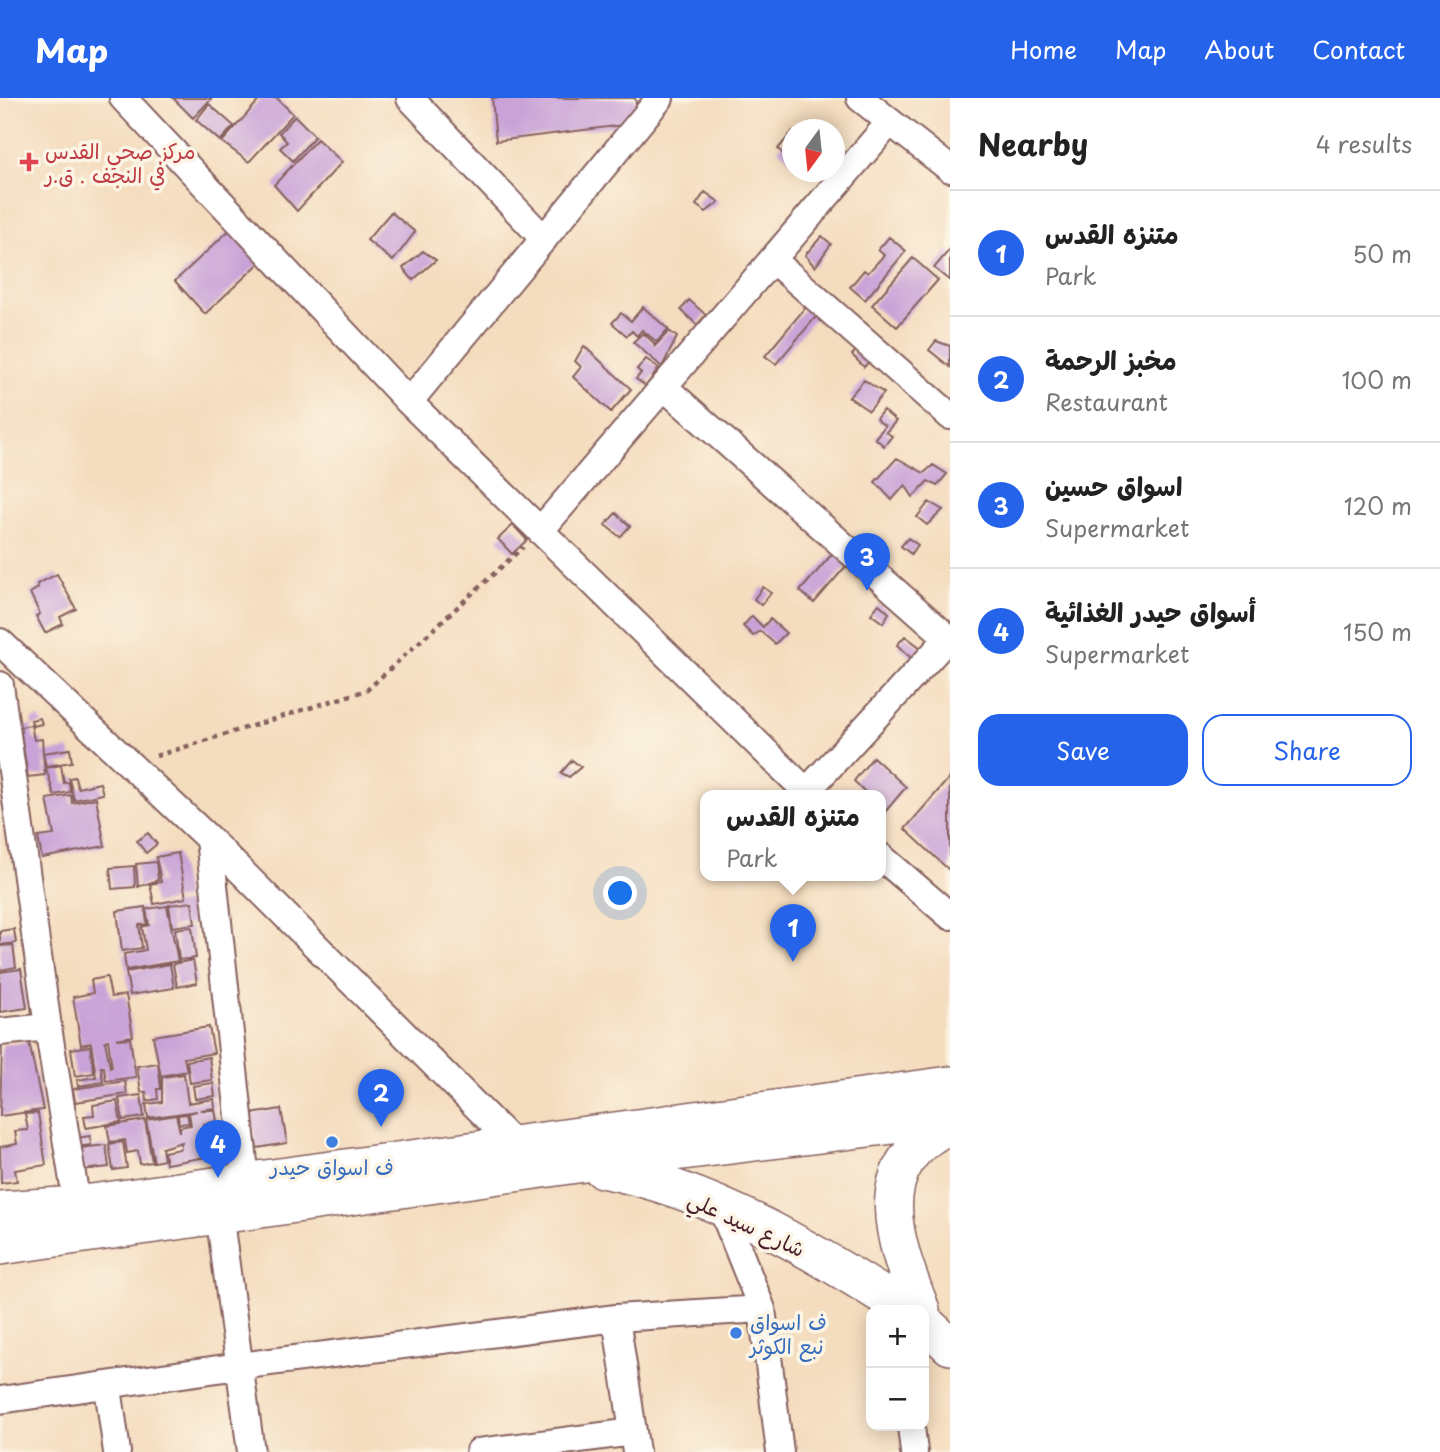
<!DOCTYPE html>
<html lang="en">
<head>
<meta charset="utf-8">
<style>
  body { margin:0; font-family:"Playpen Sans","Playpen Sans Arabic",sans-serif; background:#f2f2f2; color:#222 }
  .controls { position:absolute; right:21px; bottom:21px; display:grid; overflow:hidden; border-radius:14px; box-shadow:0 4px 18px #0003 }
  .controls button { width:63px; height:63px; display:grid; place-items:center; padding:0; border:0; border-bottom:2px solid #e0e0e0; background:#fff; color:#222; font:35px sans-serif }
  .compass { position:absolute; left:782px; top:21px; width:63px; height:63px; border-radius:50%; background:#fff; box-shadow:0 4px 18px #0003; rotate:195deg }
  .you { position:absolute; left:621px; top:796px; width:24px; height:24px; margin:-18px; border:5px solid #fff; border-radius:50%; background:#1a73e8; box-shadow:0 0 0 10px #1a73e833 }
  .badge { display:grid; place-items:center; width:46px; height:46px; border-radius:50%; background:#2563eb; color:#fff; font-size:23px; font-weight:700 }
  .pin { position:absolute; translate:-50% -58px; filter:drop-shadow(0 2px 4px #0008) }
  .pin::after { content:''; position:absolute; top:37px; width:24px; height:21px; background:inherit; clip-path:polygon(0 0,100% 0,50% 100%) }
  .popup { position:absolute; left:700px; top:692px; width:186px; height:91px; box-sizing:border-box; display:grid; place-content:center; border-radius:14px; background:#fff; filter:drop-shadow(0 2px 5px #0005); font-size:23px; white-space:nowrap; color:#767676 }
  .popup b { font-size:26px; color:#222 }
  .popup::after { content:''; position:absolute; left:50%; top:100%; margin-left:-14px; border:14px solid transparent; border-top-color:#fff }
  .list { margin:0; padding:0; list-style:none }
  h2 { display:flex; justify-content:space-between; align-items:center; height:91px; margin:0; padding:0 28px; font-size:30px }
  h2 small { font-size:23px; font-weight:400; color:#767676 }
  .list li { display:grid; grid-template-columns:46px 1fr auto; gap:21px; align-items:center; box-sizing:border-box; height:126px; padding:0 28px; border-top:2px solid #e0e0e0 }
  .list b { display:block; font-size:26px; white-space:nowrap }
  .list p { margin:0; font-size:23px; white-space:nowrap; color:#767676 }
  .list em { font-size:23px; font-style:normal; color:#767676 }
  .actions { display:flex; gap:14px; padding:21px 28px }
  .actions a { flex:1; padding:16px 0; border:2px solid #2563eb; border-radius:21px; text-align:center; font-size:24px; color:#2563eb }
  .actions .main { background:#2563eb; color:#fff }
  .map { position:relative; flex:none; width:950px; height:1354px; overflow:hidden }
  header { display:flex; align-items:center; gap:42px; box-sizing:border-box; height:98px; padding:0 35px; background:#2563eb; color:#fff }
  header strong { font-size:33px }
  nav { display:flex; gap:38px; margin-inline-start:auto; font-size:24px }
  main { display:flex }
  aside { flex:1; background:#fff }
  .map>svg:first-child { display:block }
  .building { fill:#c9a3d8; fill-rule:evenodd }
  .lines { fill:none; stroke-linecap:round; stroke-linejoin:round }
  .street-casing { stroke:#86615e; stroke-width:30 }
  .secondary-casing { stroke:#86615e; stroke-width:40 }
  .path { stroke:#86615e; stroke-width:4.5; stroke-dasharray:5 5; stroke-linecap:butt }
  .street { stroke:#fff; stroke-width:26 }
  .secondary { stroke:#fff; stroke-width:37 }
  .health-dot { fill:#e0444e; stroke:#fcf5e5; stroke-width:2.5 }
  .shop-dot { fill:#3f7fe0; stroke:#fcf5e5; stroke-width:2.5 }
  .labels { text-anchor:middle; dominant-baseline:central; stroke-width:7; stroke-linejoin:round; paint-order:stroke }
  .health-label { font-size:21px; fill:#be3a42; stroke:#fcf5e5; text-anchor:start }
  .shop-label { font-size:21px; fill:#366cbe; stroke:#fcf5e5 }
  .street-label { font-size:21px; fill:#4a1f2b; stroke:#fcf5e5 }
</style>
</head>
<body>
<header>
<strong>Map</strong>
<nav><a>Home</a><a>Map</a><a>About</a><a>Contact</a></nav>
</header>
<main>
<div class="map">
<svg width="950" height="1354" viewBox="0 0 950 1354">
  <rect width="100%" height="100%" fill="#fcf5e5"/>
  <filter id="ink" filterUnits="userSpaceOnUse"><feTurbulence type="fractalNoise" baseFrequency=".0143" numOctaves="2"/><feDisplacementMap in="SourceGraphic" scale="14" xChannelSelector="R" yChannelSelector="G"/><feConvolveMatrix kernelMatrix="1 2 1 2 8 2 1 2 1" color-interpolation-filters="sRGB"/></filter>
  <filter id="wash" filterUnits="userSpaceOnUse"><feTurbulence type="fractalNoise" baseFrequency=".00686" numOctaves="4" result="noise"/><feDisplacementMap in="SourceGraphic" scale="28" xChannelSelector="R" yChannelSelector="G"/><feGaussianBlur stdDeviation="1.57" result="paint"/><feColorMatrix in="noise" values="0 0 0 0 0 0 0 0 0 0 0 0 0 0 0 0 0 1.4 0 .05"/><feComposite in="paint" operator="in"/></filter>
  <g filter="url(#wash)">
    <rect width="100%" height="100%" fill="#f4dcbe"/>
    <g id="blocks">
      <path class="building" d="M173,0H212L193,20Z
        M261,0H277L293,16L249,64L222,44Z
        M492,0H635L640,25L496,43Z
        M209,6L234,28L220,43L196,22Z
        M295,18L315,38L293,63L280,50L287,44L279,35Z
        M792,34V64L778,51Z
        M317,41L342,64L297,113L274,87Z
        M705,94L719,104L706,114L696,107Z
        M391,114L415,134L393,163L367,142Z
        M235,127L265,160L205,216L175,183Z
        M822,138L831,146L815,169L805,157Z
        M889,139L906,153L865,202L850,189L864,172L868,175L884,157L878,152Z
        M950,151V183L934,170Z
        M423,153L436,162L413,182L403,170Z
        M913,160L938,182L897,229L872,207Z
        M689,202L706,217L697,227L681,212Z
        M810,204L820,214L776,266L765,258Z
        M643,209L668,231L657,244L642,232L637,238L632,233L627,238L612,225L621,215L631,223Z
        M669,233L677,239L662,269L633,244L643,235L655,246L654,249Z
        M936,243L950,248V269L929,252Z
        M863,245L876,256L864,269L852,257Z
        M584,248L631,291L611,314L573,279L581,269L575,263Z
        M646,261L659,270L646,288L636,281L641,275L637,271Z
        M864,282L884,295L869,313L849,299Z
        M883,312L896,323L886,334L892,338L884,348L875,340L885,328L876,321Z
        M897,360L924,375L933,367L947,376L937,388L928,383L913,399L905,387L892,402L875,384Z
        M929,404L943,412L927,427L917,419Z
        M616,415L630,428L620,439L605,427Z
        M513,427L527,442L512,456L498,441Z
        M908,440L918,447L911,456L901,448Z
        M839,448L853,460L814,505L800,493Z
        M57,476L76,511L60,519L63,526L45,535L36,518L40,516L30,495L38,490L37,486Z
        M763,489L771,495L761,507L754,501Z
        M879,506L889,515L883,525L871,516Z
        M752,518L763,529L770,521L786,535L775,546L760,533L753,538L743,528Z
        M905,538L921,550L912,561L897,547Z
        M40,620L42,626L33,628L31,622Z
        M31,627L34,642L42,641L45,677L28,679L20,629Z
        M70,651L72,664L46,668L43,655Z
        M873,659L906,689L885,714L880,709V698H869L854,683Z
        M572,662L581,669L569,679L561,675Z
        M61,667L64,685L69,684L70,694L54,697L46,670Z
        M75,679L78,690L100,685L103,696L74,702L69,680Z
        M950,679V773L905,731Z
        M71,697L72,705L96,700L105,748L42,760L38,739L54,737L47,701Z
        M148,735L157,746L146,755L137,743Z
        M178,755L186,800L154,806L150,786L161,784L156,759Z
        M156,764L158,782L138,789L136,766Z
        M134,768L135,789L112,791L110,770Z
        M192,804L195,826L172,829L169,807Z
        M167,808L178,863L126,872L124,856L146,852L142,829L149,827L146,811Z
        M145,809L147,826L139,827L142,850L122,853L117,813Z
        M192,829L196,860L179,862L175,831Z
        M14,831L16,845L0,847V833Z
        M13,847L16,869L0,872V848Z
        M193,862L197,885L177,889L173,866Z
        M170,866L174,890L130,897L126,874Z
        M21,871L27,910L0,914V874Z
        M107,879L111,899L126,897L133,938L116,941L130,940L136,979L106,983L104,969H101L103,984L78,988L77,982L96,979L91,945L81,947L73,899L93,895L91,882ZM108,942L112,969H110L105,943Z
        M209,929L214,955L184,960L187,973L161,978L153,938Z
        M29,944L43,1012L0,1018L2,947Z
        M90,948L94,975L75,978L71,951Z
        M209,959L212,982L190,985L187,963Z
        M158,965L161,991H157L158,1001L147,1003L146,994H141L137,968Z
        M184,976L188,1005L214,1001L215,1010L200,1012H215L217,1023L203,1026L205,1038H200L199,1043L215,1041L218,1057L166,1066L164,1054L180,1051L182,1044L162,1050L164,1062L154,1064L146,1022L176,1017L180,1034V1029L191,1027L189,1015L197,1013L148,1020L146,1006L162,1004V979Z
        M125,983L127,996L75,1004L73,991Z
        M213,985L215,998L195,1001L193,988Z
        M141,997L144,1019L123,1022L119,1000Z
        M117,1003L121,1024L86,1030L84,1018L94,1017L93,1007Z
        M281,1011L287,1045L257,1050L251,1016Z
        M38,1015L46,1067L15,1072L17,1083L1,1085L0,1049L17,1046L15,1033L28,1032L25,1016Z
        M187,1016L189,1025L179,1026L178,1017Z
        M145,1022L152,1064L140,1066L138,1053L127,1055L125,1042L110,1044L107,1028Z
        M90,1038L91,1047L77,1049L76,1040Z
        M123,1044L127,1070L113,1072L109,1046Z
        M106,1047L109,1069L82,1072L80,1050Z"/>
    </g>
  </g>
  <g filter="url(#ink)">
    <use href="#blocks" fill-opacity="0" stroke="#86615e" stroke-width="2"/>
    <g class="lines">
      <defs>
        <path id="street" d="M123,0L409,304L811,698
          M410,0L544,141
          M860,0L950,71
          M774,163L950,318
          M665,290L948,540
          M409,304L660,0
          M540,433L890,24
          M0,544L209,741L514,1046
          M0,587L48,929L77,1107
          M806,694L950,538
          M209,741L246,1083
          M880,758L950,818
          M0,934L48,929
          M722,1111L762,1211L780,1354
          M219,1115L251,1354
          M616,1220L636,1354
          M108,1289L117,1354
          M0,1302L239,1268L616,1220L762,1211
          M911,1328L914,1354
          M479,1354L633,1334"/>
        <path id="secondary" d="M602,1071C711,1091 814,1153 906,1212
          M0,1112L77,1107L950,987
          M0,1148L577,1066L950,1020
          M921,1212C895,1145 864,1067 950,1027
          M924,1224L950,1248"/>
      </defs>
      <use href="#street" class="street-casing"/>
      <use href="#secondary" class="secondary-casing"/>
      <path class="path" d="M156,658L367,592L523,449"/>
      <use href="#street" class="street"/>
      <use href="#secondary" class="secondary"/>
    </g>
  </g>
  <path class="health-dot" d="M25.5 53.5h7v7h7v7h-7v7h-7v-7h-7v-7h7z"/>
  <g class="shop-dot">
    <circle cx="332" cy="1044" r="7"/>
    <circle cx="736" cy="1235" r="7"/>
  </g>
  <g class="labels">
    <g class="health-label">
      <text x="45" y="52">مركز صحي القدس<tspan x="45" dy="24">في النجف . ق.ر</tspan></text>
    </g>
    <g class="shop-label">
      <text x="332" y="1068">ف اسواق حيدر</text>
      <text x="750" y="1223" text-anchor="start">ف اسواق<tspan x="750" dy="24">نبع الكوثر</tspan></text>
    </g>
    <g class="street-label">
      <text transform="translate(747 1125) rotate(25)">شارع سيد علي</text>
    </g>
  </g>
</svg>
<div class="controls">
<button>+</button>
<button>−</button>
</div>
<svg class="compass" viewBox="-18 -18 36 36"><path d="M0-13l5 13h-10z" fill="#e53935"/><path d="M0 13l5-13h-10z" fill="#767676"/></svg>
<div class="you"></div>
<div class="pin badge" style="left:793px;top:864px">1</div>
<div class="popup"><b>متنزه القدس</b>Park</div>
<div class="pin badge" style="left:381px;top:1029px">2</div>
<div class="pin badge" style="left:867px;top:493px">3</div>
<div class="pin badge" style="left:218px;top:1080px">4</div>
</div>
<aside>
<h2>Nearby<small>4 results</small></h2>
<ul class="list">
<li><span class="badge">1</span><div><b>متنزه القدس</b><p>Park</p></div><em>50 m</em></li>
<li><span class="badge">2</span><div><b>مخبز الرحمة</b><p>Restaurant</p></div><em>100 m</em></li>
<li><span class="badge">3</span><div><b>اسواق حسين</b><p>Supermarket</p></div><em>120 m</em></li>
<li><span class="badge">4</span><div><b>أسواق حيدر الغذائية</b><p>Supermarket</p></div><em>150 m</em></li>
</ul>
<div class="actions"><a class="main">Save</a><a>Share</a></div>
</aside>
</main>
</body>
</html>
